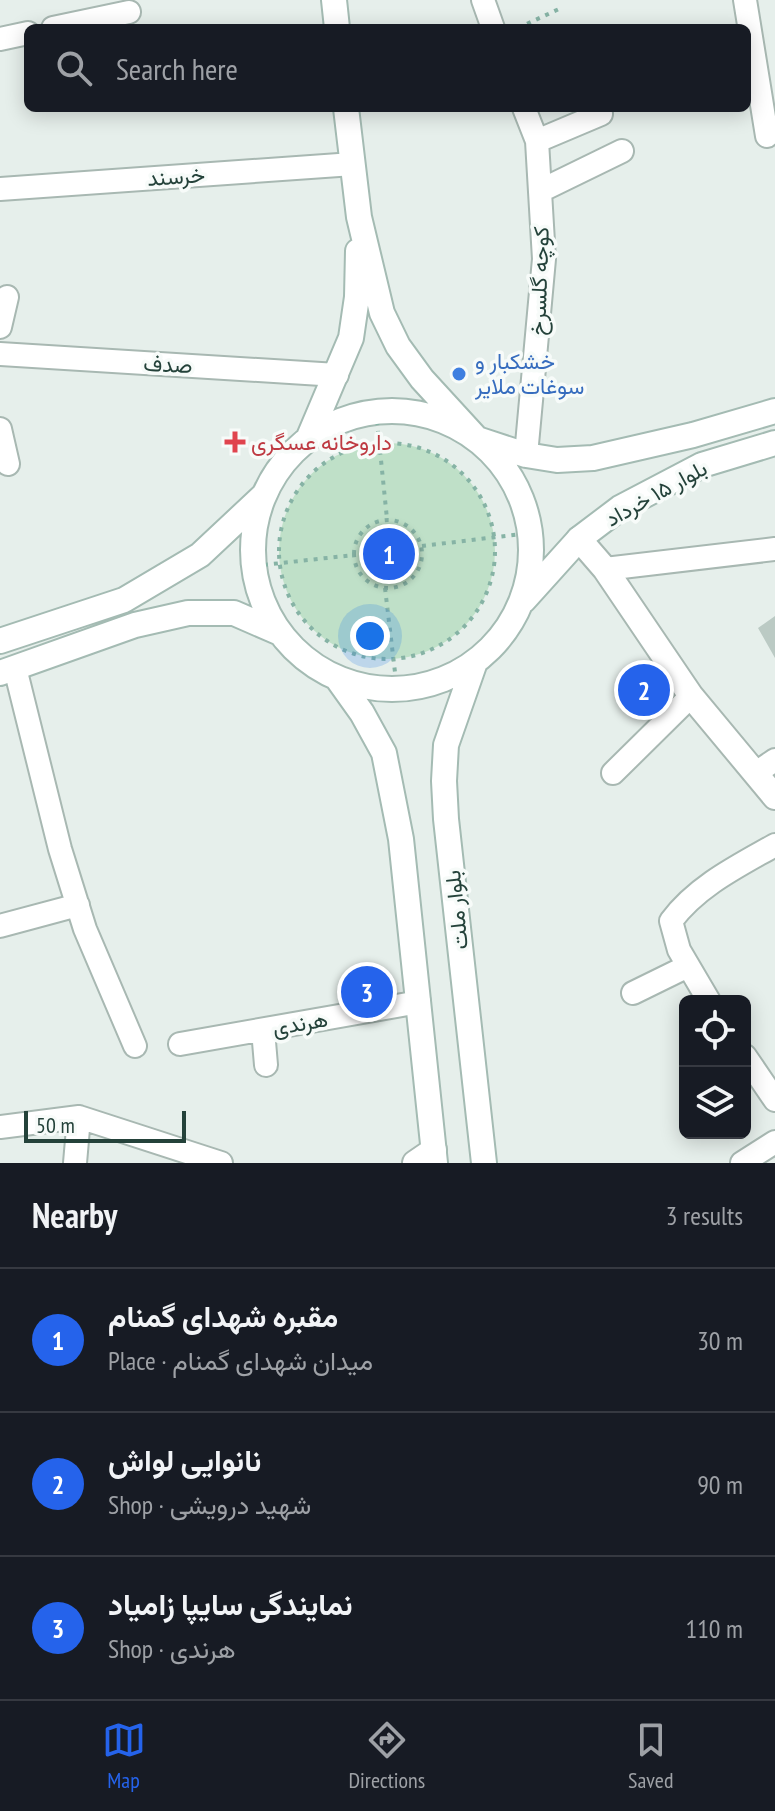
<!DOCTYPE html>
<html lang="en">
<head>
<meta charset="utf-8">
<style>
  body { margin:0; font-family:"PT Sans Narrow",Vazirmatn,sans-serif; background:#20242c; color:#f1f3f6 }
  .controls { position:absolute; right:24px; bottom:24px; display:grid; overflow:hidden; border-radius:12px; box-shadow:0 4px 20px #0003 }
  .controls button { width:72px; height:72px; display:grid; place-items:center; padding:0; border:0; border-bottom:2px solid #363941; background:#171b24; color:#f1f3f6; font:40px sans-serif }
  .scale { position:absolute; left:24px; bottom:20px; width:162px; box-sizing:border-box; padding-left:8px; border:4px solid #24423a; border-top:0; font-size:22px; line-height:28px; white-space:nowrap; color:#24423a; -webkit-text-stroke:6px #f7fbf9; paint-order:stroke }
  .you { position:absolute; left:370px; top:636px; width:28px; height:28px; margin:-20px; border:6px solid #fff; border-radius:50%; background:#1a73e8; box-shadow:0 0 0 12px #1a73e833 }
  .badge { display:grid; place-items:center; width:52px; height:52px; border-radius:50%; background:#2563eb; color:#fff; font-size:26px; font-weight:700 }
  .pin { position:absolute; translate:-50% -50%; border:4px solid #fff; box-shadow:0 2px 8px #0006 }
  .list { margin:0; padding:0; list-style:none }
  h2 { display:flex; justify-content:space-between; align-items:center; height:104px; margin:0; padding:0 32px; font-size:34px }
  h2 small { font-size:26px; font-weight:400; color:#9ea1a6 }
  .list li { display:grid; grid-template-columns:52px 1fr auto; gap:24px; align-items:center; box-sizing:border-box; height:144px; padding:0 32px; border-top:2px solid #363941 }
  .list b { display:block; font-size:30px; white-space:nowrap }
  .list p { margin:0; font-size:26px; white-space:nowrap; color:#9ea1a6 }
  .list em { font-size:26px; font-style:normal; color:#9ea1a6 }
  .icon { flex:none; width:44px; height:44px; fill:none; stroke:currentColor; stroke-width:2; stroke-linecap:round; stroke-linejoin:round }
  .map { position:relative; flex:none; width:775px; height:1163px; overflow:hidden }
  .search { position:absolute; background:#171b24; box-shadow:0 4px 20px #0003; left:24px; right:24px; top:24px; height:88px; display:flex; align-items:center; gap:20px; box-sizing:border-box; padding:0 28px; border-radius:12px; color:#9ea1a6; font-size:30px }
  .sheet { height:536px; background:#171b24 }
  nav { display:flex; justify-content:space-around; align-items:center; box-sizing:border-box; height:112px; border-top:2px solid #363941; background:#171b24; font-size:22px; color:#9ea1a6 }
  nav a { display:grid; justify-items:center; gap:4px }
  nav .on { color:#2563eb }
  .map>svg:first-child { display:block }
  .green { fill:#bfe0c8 }
  .building { fill:#bbcac4 }
  .lines { fill:none; stroke-linecap:round; stroke-linejoin:round }
  .minor-casing { stroke:#a8b8b2; stroke-width:26 }
  .tertiary-casing { stroke:#a8b8b2; stroke-width:28 }
  .secondary-casing { stroke:#a4bbb3; stroke-width:28 }
  .path { stroke:#86b3a5; stroke-width:4; stroke-dasharray:4 6; stroke-linecap:butt }
  .minor { stroke:#fff; stroke-width:22 }
  .tertiary { stroke:#fff; stroke-width:24 }
  .secondary { stroke:#fff; stroke-width:24 }
  .shop-dot { fill:#3f7fe0; stroke:#f7fbf9; stroke-width:3 }
  .health-dot { fill:#e0444e; stroke:#f7fbf9; stroke-width:3 }
  .labels { text-anchor:middle; dominant-baseline:central; stroke-width:7; stroke-linejoin:round; paint-order:stroke }
  .street-label { font-size:22px; fill:#24423a; stroke:#f7fbf9 }
  .shop-label { font-size:22px; fill:#366cbe; stroke:#f7fbf9; text-anchor:start }
  .health-label { font-size:22px; fill:#be3a42; stroke:#f7fbf9; text-anchor:start }
</style>
</head>
<body>
<div class="map">
<svg width="775" height="1163" viewBox="0 0 775 1163">
  <rect width="100%" height="100%" fill="#e6efeb"/>
  <path class="green" d="M279 551a108 108 0 1 1 216 0a108 108 0 1 1-216 0Z"/>
  <path class="building" d="M400,536L405,543L406,565L401,571L380,573L373,568L371,542L378,537Z
    M775,616V658L758,628Z"/>
  <g class="lines">
    <defs>
      <path id="minor" d="M483,0L493,28
        M745,0L767,136
        M53,28L129,12
        M0,39L28,33
        M524,108L537,141L544,259L526,455
        M537,141L601,114
        M0,189L353,164
        M540,191L622,151
        M0,327L7,297
        M0,354L337,375
        M0,429L8,464
        M605,569L775,549
        M15,668L60,849L85,929L135,1046
        M613,773L691,696
        M756,773L775,760
        M0,926L78,905
        M633,993L688,966
        M709,1001L679,950L671,921C697,886 738,866 775,845
        M263,1030L266,1065
        M180,1044L419,1002
        M745,1056L775,1100
        M0,1127L79,1117L221,1163
        M75,1163L79,1117
        M742,1163L775,1142"/>
      <path id="tertiary" d="M579,539L605,569L691,696L775,797
        M415,1163L434,1150"/>
      <path id="secondary" d="M334,0L337,28
        M346,108L359,217L382,313L398,346L422,379L477,439L526,455L557,460L593,458L693,435L775,411
        M253 550a139 139 0 1 1 278 0a139 139 0 1 1-278 0Z
        M309,437L351,338L357,297L358,251
        M524,600L579,539L620,508L702,465L775,443
        M0,641L124,600L200,555L263,496
        M475,662L446,745L444,781L446,819L484,1163
        M0,673L135,625L188,613H234L280,633
        M337,678L362,713L384,753L401,839L435,1163"/>
    </defs>
    <use href="#minor" class="minor-casing"/>
    <use href="#tertiary" class="tertiary-casing"/>
    <use href="#secondary" class="secondary-casing"/>
    <path class="path" d="M518,28L559,9
      M376,411L387,519
      M279 551a108 108 0 1 1 216 0a108 108 0 1 1-216 0Z
      M354 554a34 34 0 1 1 68 0a34 34 0 1 1-68 0Z
      M422,546L530,533
      M254,566L354,555
      M385,588L397,689"/>
    <use href="#minor" class="minor"/>
    <use href="#tertiary" class="tertiary"/>
    <use href="#secondary" class="secondary"/>
  </g>
  <circle class="shop-dot" cx="459" cy="374" r="8"/>
  <path class="health-dot" d="M231 430h8v8h8v8h-8v8h-8v-8h-8v-8h8z"/>
  <g class="labels">
    <g class="street-label">
      <text transform="translate(176 176) rotate(-4)">خرسند</text>
      <text transform="translate(539 281) rotate(-88)">کوچه گلسرخ</text>
      <text transform="translate(168 364) rotate(3)">صدف</text>
      <text transform="translate(656 493) rotate(-29)">بلوار ۱۵ خرداد</text>
      <text transform="translate(456 910) rotate(-96)">بلوار ملت</text>
      <text transform="translate(300 1023) rotate(-10)">هرندی</text>
    </g>
    <g class="shop-label">
      <text x="475" y="361">خشکبار و<tspan x="475" dy="25">سوغات ملایر</tspan></text>
    </g>
    <g class="health-label">
      <text x="251" y="442">داروخانه عسگری</text>
    </g>
  </g>
</svg>
<div class="controls">
<button><svg class="icon" aria-label="locate" viewBox="0 0 24 24"><circle cx="12" cy="12" r="6"/><path d="M12 2v4M12 18v4M2 12h4M18 12h4"/></svg></button>
<button><svg class="icon" aria-label="layers" viewBox="0 0 24 24"><path d="M12 4l9 5-9 5-9-5zM3 14l9 5 9-5"/></svg></button>
</div>
<div class="scale">50 m</div>
<div class="you"></div>
<div class="pin badge" style="left:389px;top:554px">1</div>
<div class="pin badge" style="left:644px;top:690px">2</div>
<div class="pin badge" style="left:367px;top:992px">3</div>
<div class="search"><svg class="icon" aria-label="search" viewBox="0 0 24 24"><circle cx="10" cy="10" r="6"/><path d="M15 15l6 6"/></svg>Search here</div>
</div>
<section class="sheet">
<h2>Nearby<small>3 results</small></h2>
<ul class="list">
<li><span class="badge">1</span><div><b>مقبره شهدای گمنام</b><p>Place · میدان شهدای گمنام</p></div><em>30 m</em></li>
<li><span class="badge">2</span><div><b>نانوایی لواش</b><p>Shop · شهید درویشی</p></div><em>90 m</em></li>
<li><span class="badge">3</span><div><b>نمایندگی سایپا زامیاد</b><p>Shop · هرندی</p></div><em>110 m</em></li>
</ul>
</section>
<nav>
<a class="on"><svg class="icon" aria-label="map" viewBox="0 0 24 24"><path d="M3 6l6-2 6 2 6-2v14l-6 2-6-2-6 2zM9 4v14M15 6v14"/></svg>Map</a>
<a><svg class="icon" aria-label="directions" viewBox="0 0 24 24"><path d="M12 3l9 9-9 9-9-9zM9 14v-3h6M13 9l2 2-2 2"/></svg>Directions</a>
<a><svg class="icon" aria-label="saved" viewBox="0 0 24 24"><path d="M7 4h10v16l-5-4-5 4z"/></svg>Saved</a>
</nav>
</body>
</html>
